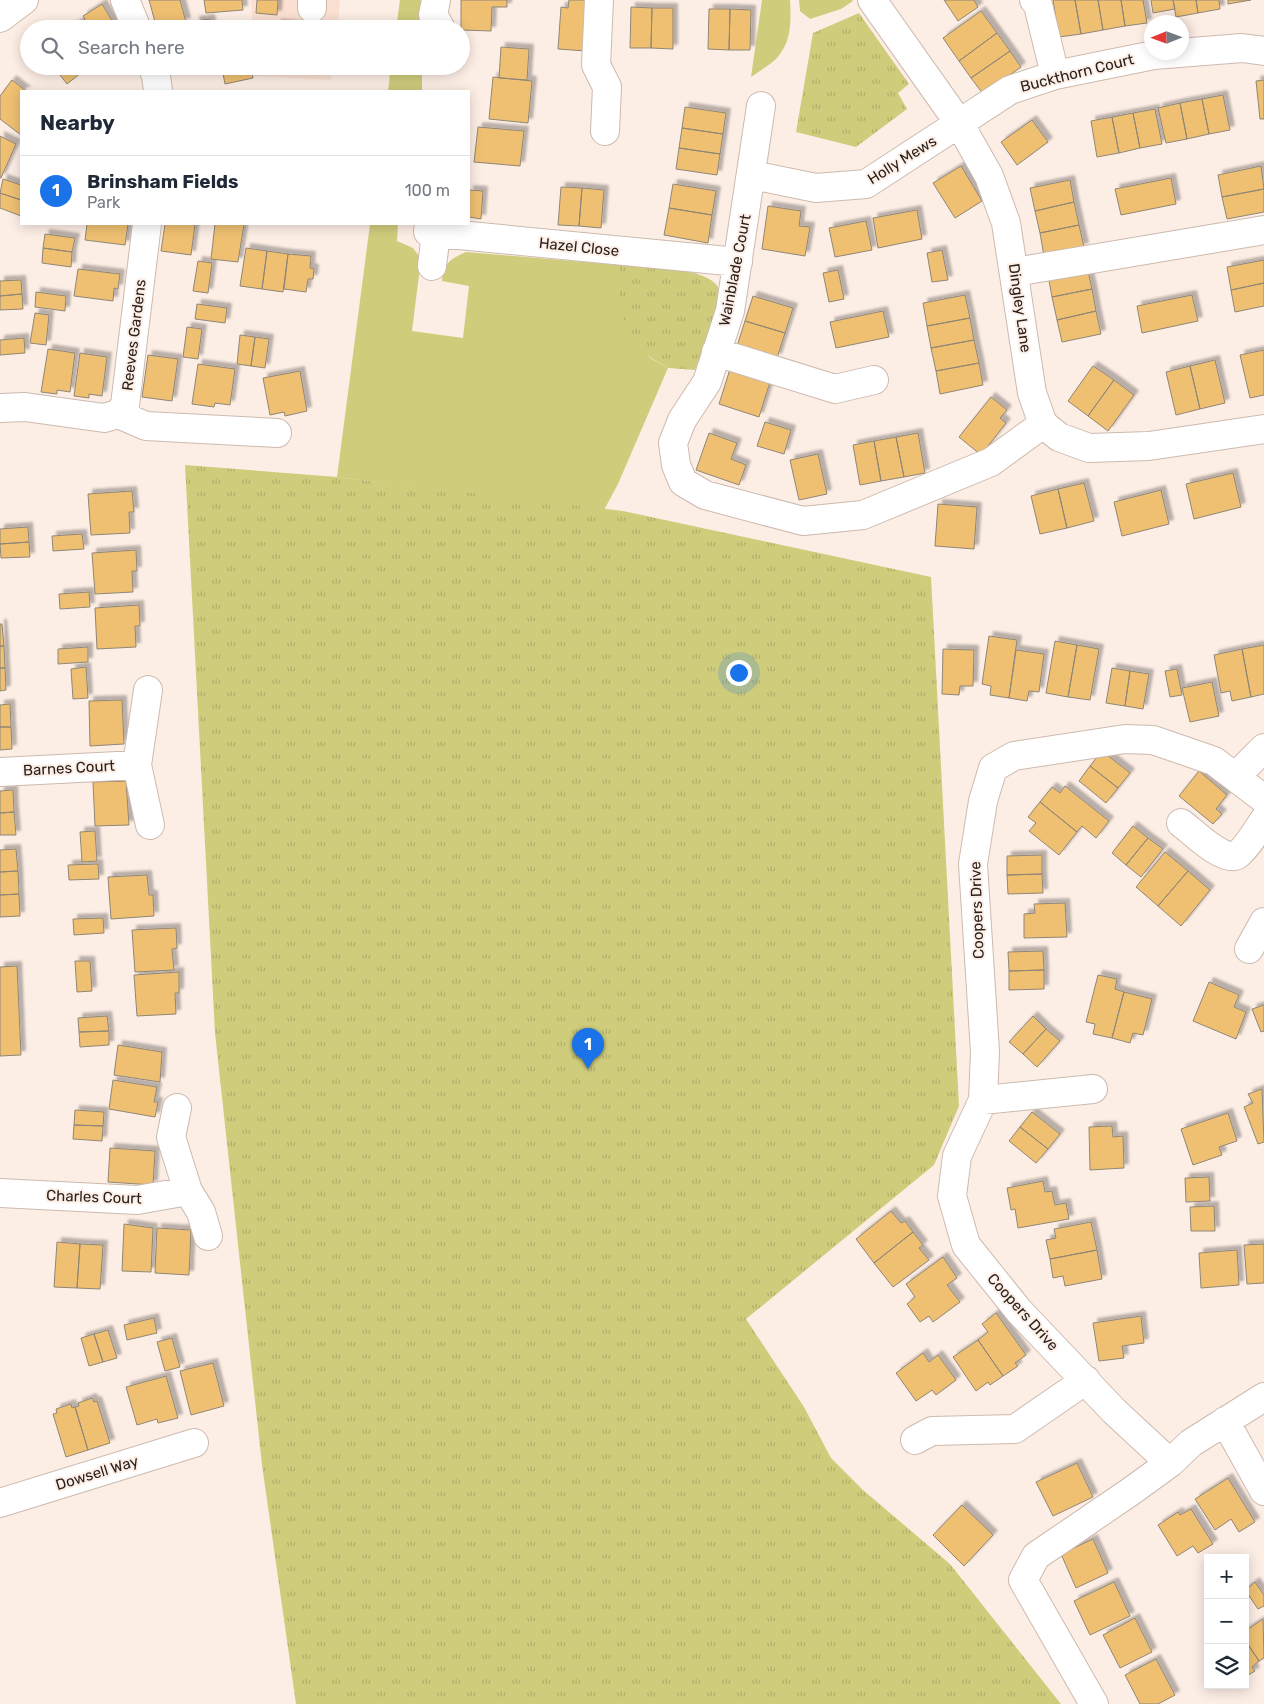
<!DOCTYPE html>
<html lang="en">
<head>
<meta charset="utf-8">
<style>
  body { margin:0; font-family:Rubik,sans-serif; background:#f2f2f3; color:#1f2937 }
  .controls { position:absolute; right:15px; bottom:15px; display:grid; overflow:hidden; border-radius:0px; box-shadow:0 2px 12px #0003 }
  .controls button { width:45px; height:45px; display:grid; place-items:center; padding:0; border:0; border-bottom:1px solid #e0e1e3; background:#fff; color:#1f2937; font:25px sans-serif }
  .compass { position:absolute; left:1144px; top:15px; width:45px; height:45px; border-radius:50%; background:#fff; box-shadow:0 2px 12px #0003; rotate:269deg }
  .you { position:absolute; left:738px; top:672px; width:18px; height:18px; margin:-12px; border:4px solid #fff; border-radius:50%; background:#1a73e8; box-shadow:0 0 0 8px #1a73e833 }
  .badge { display:grid; place-items:center; width:32px; height:32px; border-radius:50%; background:#1a73e8; color:#fff; font-size:16px; font-weight:700 }
  .pin { position:absolute; translate:-50% -41px; filter:drop-shadow(0 1px 2px #0008) }
  .pin::after { content:''; position:absolute; top:26px; width:18px; height:15px; background:inherit; clip-path:polygon(0 0,100% 0,50% 100%) }
  .list { margin:0; padding:0; list-style:none }
  h2 { display:flex; justify-content:space-between; align-items:center; height:65px; margin:0; padding:0 20px; font-size:21px }
  h2 small { font-size:16px; font-weight:400; color:#747a83 }
  .list li { display:grid; grid-template-columns:32px 1fr auto; gap:15px; align-items:center; box-sizing:border-box; height:70px; padding:0 20px; border-top:1px solid #e0e1e3 }
  .list b { display:block; font-size:19px; white-space:nowrap }
  .list p { margin:0; font-size:16px; white-space:nowrap; color:#747a83 }
  .list em { font-size:16px; font-style:normal; color:#747a83 }
  .icon { flex:none; width:28px; height:28px; fill:none; stroke:currentColor; stroke-width:2; stroke-linecap:round; stroke-linejoin:round }
  .map { position:relative; flex:none; width:1264px; height:1704px; overflow:hidden }
  .search { position:absolute; background:#fff; box-shadow:0 2px 12px #0003; left:20px; top:20px; width:450px; height:55px; display:flex; align-items:center; gap:12px; box-sizing:border-box; padding:0 18px; border-radius:28px; color:#747a83; font-size:19px }
  .panel { position:absolute; background:#fff; box-shadow:0 2px 12px #0003; left:20px; top:90px; width:450px; height:135px; border-radius:0px }
  .map>svg:first-child { display:block }
  .built { fill:#fbe0d1 }
  .grass { fill:#cfcc7c }
  .park { fill:url(#park-tufts) }
  .building { fill:#efc072; stroke:#908676; filter:url(#shadow) }
  .lines { fill:none; stroke-linecap:round; stroke-linejoin:round }
  .minor-casing { stroke:#cdbaaf; stroke-width:30 }
  .minor { stroke:#fff; stroke-width:28 }
  .labels { text-anchor:middle; dominant-baseline:central; stroke-width:4; stroke-linejoin:round; paint-order:stroke }
  .street-label { font-size:15px; fill:#28211d; stroke:#fdeee5 }
</style>
</head>
<body>
<div class="map">
<svg width="1264" height="1704" viewBox="0 0 1264 1704">
  <defs>
    <pattern id="park-tufts" width="24" height="20" patternUnits="userSpaceOnUse" patternTransform="scale(1.25)"><rect width="24" height="20" fill="#cfcc7c"/><path d="M3 7l-1-3M5 7V3M7 7l1-3M15 17l-1-3M17 17v-4M19 17l1-3" fill="none" stroke="#b2af6b"/></pattern>
    <filter id="shadow"><feDropShadow dx="4.5" dy="-4.5" stdDeviation="1" flood-color="#0004"/></filter>
  </defs>
  <rect width="100%" height="100%" fill="#fdeee5"/>
  <path class="built" d="M251,0H340L338,29H253Z
    M255,66H333L331,80L255,76Z"/>
  <path class="grass" d="M400,0H428L424,29H396Z
    M762,0H790C791,21 792,41 777,58C770,65 759,71 751,77Z
    M799,0H852L853,1L841,9L810,19L800,11Z
    M391,66H422V91H388Z
    M370,224H398L397,241L413,248L421,259L412,331L463,338L469,286L442,281C444,263 450,259 466,252L620,265V304L650,358L668,368L618,484L604,510L337,477Z"/>
  <path class="park" d="M859,13L909,84L898,93L907,109L856,147L796,132L813,33Z
    M620,265C641,267 720,266 720,294C720,312 702,351 695,370L668,368L651,358L628,334L620,304Z
    M185,465L337,477L623,511L931,577L959,1106L934,1165L746,1319L804,1407L831,1458L863,1490L950,1564L1061,1704H296L262,1465L215,1033Z"/>
  <path class="building" d="M149,0H180L186,22L157,29Z
    M204,0H242L243,10L206,13Z
    M257,0H278L277,15L256,13Z
    M461,0H507V7H492L491,31L461,30Z
    M569,0H590L586,51L558,49L561,7L568,8Z
    M944,0H974L978,7L958,21Z
    M1053,0H1075L1081,34L1059,37Z
    M1075,0H1098L1103,30L1081,34Z
    M1098,0H1121L1125,26L1103,30Z
    M1121,0H1143L1147,23L1125,26Z
    M1151,0H1173L1175,9L1153,13Z
    M1173,0H1196L1198,13L1176,17Z
    M1196,0H1219L1220,9L1198,13Z
    M1228,0H1251L1228,4Z
    M102,4L117,29H73L71,27L85,19L83,16Z
    M631,7L652,8L651,48H630Z
    M652,8H673V49L651,48Z
    M709,9H730L729,50L708,49Z
    M730,9L751,10L750,50H729Z
    M981,11L997,33L959,61L943,38Z
    M210,19L212,29H196L195,21Z
    M277,24L304,26V29H276Z
    M997,33L1010,51L971,78L959,61Z
    M501,47L529,49L527,80L499,78Z
    M1010,51L1021,67L983,94L971,78Z
    M53,66H88V67L67,84Z
    M221,66H239L222,69Z
    M239,66H251L253,78L225,84L222,69Z
    M493,77L532,81L528,123L489,119Z
    M12,80L26,91H21V135L0,119V96Z
    M1264,80V119H1260L1256,81Z
    M1223,95L1230,130L1209,134L1202,99Z
    M1202,99L1209,134L1187,139L1180,103Z
    M1180,103L1187,139L1166,143L1158,108Z
    M685,107L726,113L723,134L682,128Z
    M1155,109L1162,144L1140,148L1133,113Z
    M1133,113L1140,148L1119,153L1112,117Z
    M1112,117L1119,153L1097,157L1091,121Z
    M1032,120L1048,142L1017,165L1001,142Z
    M478,127L524,131L520,166L474,162Z
    M682,128L723,134L720,154L679,148Z
    M0,136L16,144L1,178H0Z
    M679,148L720,154L717,175L676,169Z
    M961,166L982,201L955,218L933,183Z
    M1261,166L1264,189L1222,197L1218,175Z
    M1171,178L1176,204L1121,215L1115,189Z
    M3,179L21,185V200L0,193Z
    M1070,180L1074,202L1035,211L1030,188Z
    M673,184L716,191L712,215L669,208Z
    M561,187L582,188L579,226L558,225Z
    M582,188L604,190L601,228L579,226Z
    M1264,189V212L1227,219L1222,197Z
    M469,190L483,191L481,219L469,217Z
    M0,193L21,200V216L0,208Z
    M1074,202L1079,225L1040,233L1035,211Z
    M768,206L801,211L799,226L810,227L805,256L762,249Z
    M669,208L712,215L708,243L664,235Z
    M917,210L922,239L878,248L873,218Z
    M866,221L872,250L835,257L829,228Z
    M87,224H128L125,245L85,240Z
    M165,224H195L191,255L161,251Z
    M215,224H244L238,262L211,259Z
    M1079,225L1084,247L1044,256L1040,233Z
    M45,234L75,238L72,252L43,248Z
    M43,248L72,252L71,267L42,263Z
    M246,248L267,251L262,289L240,286Z
    M942,250L948,280L932,282L927,253Z
    M267,251L288,254L283,292L262,289Z
    M288,254L311,256L310,268L314,269L313,279H308L306,292L284,289Z
    M1264,260V283L1231,290L1227,267Z
    M198,261L212,263L208,293L193,291Z
    M1087,267L1092,289L1052,297L1048,275Z
    M78,269L120,274L118,289L114,288L113,301L74,296Z
    M838,270L844,299L829,302L823,273Z
    M21,280L22,294L0,296V281Z
    M1264,283V306L1235,312L1231,290Z
    M1092,289L1096,311L1057,320L1052,297Z
    M36,292L66,296L65,311L35,307Z
    M22,294L23,309L0,310V296Z
    M965,295L970,318L927,326L923,303Z
    M1192,295L1198,321L1142,333L1137,306Z
    M753,296L793,308L785,333L745,321Z
    M197,304L227,308L225,323L195,319Z
    M883,311L889,337L836,348L830,322Z
    M1096,311L1101,334L1062,342L1057,320Z
    M35,313L49,315L46,345L30,343Z
    M970,318L974,340L931,348L927,326Z
    M745,321L785,333L777,358L737,346Z
    M187,327L202,329L198,359L183,357Z
    M240,335L255,337L251,366L237,364Z
    M255,337L269,339L265,368L251,366Z
    M24,338L25,353L0,355V340Z
    M974,340L979,363L936,371L931,348Z
    M48,349L75,353L70,392L57,390V394L41,392Z
    M1264,350V395L1250,398L1240,355Z
    M80,353L107,357L102,396L89,394V398L74,396Z
    M148,355L178,359L172,401L142,397Z
    M1215,360L1225,403L1200,409L1190,366Z
    M979,363L983,385L940,394L936,371Z
    M198,364L235,369L230,405L215,403L214,407L192,404Z
    M731,366L771,379L759,417L719,404Z
    M1093,366L1114,380L1088,416L1068,401Z
    M1190,366L1200,409L1176,415L1166,372Z
    M300,371L307,411L285,416L284,412L270,415L263,378Z
    M1114,380L1134,395L1108,431L1088,416Z
    M991,397L1007,410L1000,418L1006,423L981,455L959,437Z
    M765,422L791,430L784,454L757,446Z
    M709,433L737,443L731,459L746,465L739,485L696,470Z
    M918,433L925,473L904,477L896,437Z
    M896,437L904,477L881,481L874,441Z
    M874,441L881,481L860,485L853,445Z
    M818,454L827,494L799,500L790,460Z
    M1233,473L1241,507L1194,519L1186,484Z
    M1084,483L1094,521L1067,528L1058,489Z
    M1058,489L1067,528L1040,534L1031,496Z
    M1161,490L1169,524L1122,536L1114,502Z
    M132,491L134,512H129L130,533L91,535L88,494Z
    M938,504L977,507L974,549L935,546Z
    M28,527L29,542L0,544V529Z
    M82,534L84,549L53,551L52,536Z
    M29,542L30,557L1,558L0,544Z
    M136,550L137,571H132L133,592L95,594L92,553Z
    M89,592L90,607L60,609L59,594Z
    M139,605L140,626H135L136,647L97,649L95,608Z
    M0,624H2L4,646H0Z
    M989,636L1017,640L1009,698L990,695L991,686L982,684Z
    M1055,641L1077,645L1068,697L1046,693Z
    M1077,645L1099,649L1090,700L1068,697Z
    M1264,645V694L1251,697L1242,649Z
    M0,646H4L5,668H0Z
    M88,647V662L58,664V649Z
    M943,649L974,650L973,686H960L959,695L942,694Z
    M1242,649L1251,697L1232,701L1230,691L1221,693L1214,655Z
    M1016,650L1044,654L1039,692L1029,691L1027,701L1009,698Z
    M86,667L88,698L73,699L71,669Z
    M0,668H5L6,690L0,691Z
    M1112,668L1130,671L1125,706L1106,703Z
    M1177,669L1182,695L1170,697L1165,671Z
    M1130,671L1149,674L1143,709L1125,706Z
    M1212,682L1219,716L1190,722L1182,688Z
    M122,700L124,744L90,746L89,701Z
    M10,704L11,727H0V705Z
    M0,727H11L12,749L0,750Z
    M1102,751L1130,773L1118,788L1090,766Z
    M1090,766L1118,788L1106,803L1079,781Z
    M1199,771L1227,795L1216,809L1222,814L1213,824L1179,796Z
    M126,781L129,825L95,826L93,782Z
    M1065,786L1109,821L1096,838L1082,826L1077,832L1040,802L1052,787L1060,793Z
    M13,790L14,812L0,813V791Z
    M1040,802L1077,832L1059,855L1029,831L1036,823L1028,817Z
    M14,812L16,835H0V813Z
    M1133,826L1148,838L1126,865L1112,853Z
    M95,831L97,861L82,862L80,832Z
    M1148,838L1163,849L1141,877L1126,865Z
    M16,849L18,871L0,872V850Z
    M1165,852L1188,871L1158,906L1136,887Z
    M1042,855V874L1007,875V856Z
    M98,864L99,879L69,880L68,865Z
    M18,871L19,894L0,895V872Z
    M1188,871L1210,890L1181,926L1158,906Z
    M1042,874L1043,893L1008,894L1007,875Z
    M147,875L149,895H153L154,916L111,919L108,877Z
    M19,894L20,916L0,917V895Z
    M1065,903L1067,937L1024,938V914L1035,913L1034,904Z
    M103,918L104,933L74,935L73,919Z
    M176,928L177,948L172,949L174,970L135,972L132,930Z
    M1043,951L1044,970L1009,971L1008,952Z
    M75,961H90L92,991L77,992Z
    M17,966L21,1055L0,1056V967Z
    M1044,970V989L1009,990V971Z
    M179,972V993H175L176,1014L137,1016L134,975Z
    M1098,975L1117,979L1115,989L1124,992L1112,1038L1093,1034L1095,1024L1086,1022Z
    M1209,982L1239,995L1234,1007L1246,1012L1236,1039L1193,1021Z
    M1124,992L1152,999L1143,1035L1133,1033L1130,1043L1112,1038Z
    M1264,1005V1031L1261,1032L1252,1009Z
    M107,1016L109,1031L79,1032L78,1018Z
    M1033,1016L1046,1029L1023,1054L1009,1042Z
    M1046,1029L1060,1041L1037,1067L1023,1054Z
    M109,1031V1045L80,1047L79,1032Z
    M118,1045L162,1052L160,1082L114,1075Z
    M113,1080L157,1087L154,1102H158L155,1117L109,1109Z
    M1262,1089L1264,1142L1258,1144L1244,1107L1253,1103L1248,1094Z
    M75,1110L104,1112L103,1126L74,1125Z
    M1032,1112L1060,1134L1048,1149L1020,1127Z
    M1228,1113L1237,1141L1219,1147L1222,1155L1193,1165L1181,1129Z
    M74,1125L103,1126L102,1141L73,1139Z
    M1112,1126L1113,1137L1123,1136L1124,1168L1090,1170L1089,1127Z
    M1020,1127L1048,1149L1036,1163L1009,1141Z
    M110,1148L155,1151L153,1185L108,1182Z
    M1209,1177L1210,1201L1186,1202L1185,1178Z
    M1043,1181L1045,1192L1052,1191L1055,1205L1066,1203L1069,1219L1018,1228L1015,1209L1011,1210L1007,1188Z
    M1214,1206L1215,1231H1191L1190,1207Z
    M891,1211L901,1223L905,1221L913,1232L874,1263L856,1239Z
    M1091,1222L1097,1250L1050,1259L1046,1240L1056,1238L1054,1229Z
    M124,1224L153,1228L151,1272L122,1271Z
    M157,1228L191,1230L189,1275L155,1273Z
    M913,1232L923,1245L919,1248L929,1260L893,1287L874,1263Z
    M57,1242L80,1244L77,1288L54,1287Z
    M80,1244L103,1245L100,1289L77,1288Z
    M1264,1244V1283L1247,1284L1244,1245Z
    M1097,1250L1102,1279L1065,1286L1063,1276L1053,1278L1050,1259Z
    M1237,1250L1239,1285L1201,1288L1199,1253Z
    M943,1257L957,1278L947,1285L960,1302L933,1322L929,1316L920,1322L907,1304L915,1297L906,1284Z
    M996,1313L1026,1355L1015,1363L1018,1366L1003,1376L978,1340L988,1332L982,1324Z
    M1141,1316L1144,1343L1122,1346L1124,1358L1099,1361L1093,1323Z
    M154,1318L157,1333L127,1340L124,1325Z
    M108,1330L117,1358L103,1362L94,1334Z
    M94,1334L103,1362L89,1366L81,1338Z
    M172,1338L180,1367L165,1371L157,1342Z
    M978,1340L1003,1376L990,1385L988,1382L976,1391L953,1357Z
    M923,1353L929,1362L938,1355L956,1380L936,1395L932,1390L916,1401L896,1373Z
    M213,1363L224,1406L191,1415L180,1371Z
    M166,1376L178,1418L158,1423L157,1419L137,1425L126,1387Z
    M92,1398L94,1402L97,1401L110,1443L88,1450L75,1407L79,1406L78,1403Z
    M71,1404L72,1408L75,1407L88,1450L66,1457L53,1414L57,1413L56,1409Z
    M1077,1463L1093,1497L1053,1516L1036,1482Z
    M1228,1478L1255,1522L1239,1532L1231,1519L1215,1530L1195,1499Z
    M962,1505L993,1535L964,1566L933,1535Z
    M1191,1509L1213,1544L1198,1553L1193,1546L1177,1556L1158,1525L1178,1512L1180,1515Z
    M1093,1539L1108,1573L1076,1588L1061,1554Z
    M1114,1582L1130,1616L1090,1635L1074,1601Z
    M1255,1582L1264,1595V1606L1258,1609L1245,1590Z
    M1135,1618L1152,1652L1120,1668L1103,1635Z
    M1263,1619L1264,1658L1259,1661L1245,1640V1631Z
    M1245,1640L1259,1661L1252,1667L1255,1671L1245,1677Z
    M1156,1659L1175,1695L1158,1704H1140L1125,1675Z"/>
  <g class="lines">
    <defs>
      <path id="minor" d="M125,0L137,29
        M436,0L433,15L441,29
        M599,0L596,65L607,87L605,131
        M872,0L959,123L989,176L1006,223L1032,393L1043,424L1059,437L1089,448L1149,446L1264,429
        M1034,0L1038,5L1055,75
        M312,8V0
        M0,18L24,0
        M152,66L156,76L158,91
        M761,106L730,311L707,382L682,420L673,443L676,465L683,482L705,495L803,521L863,515L991,462L1043,424
        M752,175L816,188L866,184L1010,90L1055,75L1154,55L1242,48L1264,51
        M429,224L428,232L738,262
        M432,266L436,233
        M1015,272L1264,230
        M716,352L835,389L874,380
        M0,408L25,407L104,418L118,414L125,405L147,224
        M118,414L146,426L277,433
        M148,690L137,765L150,825
        M0,772L137,765
        M1235,777L1264,748
        M1181,823C1192,831 1224,863 1237,855C1245,850 1258,829 1264,820
        M1249,949L1264,922
        M983,1100L1093,1089
        M177,1108L171,1137L188,1191L201,1212L208,1236
        M0,1193L137,1200L188,1191
        M1225,1421L1264,1491
        M915,1440L932,1431L1015,1429L1086,1380
        M1170,1463L1114,1411L1019,1311L966,1245L952,1196L957,1156L983,1100L985,1052L973,864L983,801L993,768L1014,756L1125,739L1153,740L1214,761L1264,799
        M0,1503L194,1443
        M1094,1704L1023,1580L1036,1556L1130,1492L1170,1463L1191,1443L1264,1397"/>
    </defs>
    <use href="#minor" class="minor-casing"/>
    <use href="#minor" class="minor"/>
  </g>
  <g class="labels">
    <g class="street-label">
      <text transform="translate(1077 73) rotate(-14)">Buckthorn Court</text>
      <text transform="translate(902 160) rotate(-32)">Holly Mews</text>
      <text transform="translate(579 247) rotate(6)">Hazel Close</text>
      <text transform="translate(735 270) rotate(-79)">Wainblade Court</text>
      <text transform="translate(1020 308) rotate(82)">Dingley Lane</text>
      <text transform="translate(134 335) rotate(-83)">Reeves Gardens</text>
      <text transform="translate(69 768) rotate(-3)">Barnes Court</text>
      <text transform="translate(977 910) rotate(-92)">Coopers Drive</text>
      <text transform="translate(94 1197) rotate(2)">Charles Court</text>
      <text transform="translate(1023 1312) rotate(48)">Coopers Drive</text>
      <text transform="translate(97 1473) rotate(-17)">Dowsell Way</text>
    </g>
  </g>
</svg>
<div class="controls">
<button>+</button>
<button>−</button>
<button><svg class="icon" aria-label="layers" viewBox="0 0 24 24"><path d="M12 4l9 5-9 5-9-5zM3 14l9 5 9-5"/></svg></button>
</div>
<svg class="compass" viewBox="-18 -18 36 36"><path d="M0-13l5 13h-10z" fill="#e53935"/><path d="M0 13l5-13h-10z" fill="#747a83"/></svg>
<div class="you"></div>
<div class="pin badge" style="left:588px;top:1069px">1</div>
<div class="search"><svg class="icon" aria-label="search" viewBox="0 0 24 24"><circle cx="10" cy="10" r="6"/><path d="M15 15l6 6"/></svg>Search here</div>
<section class="panel">
<h2>Nearby<small></small></h2>
<ul class="list">
<li><span class="badge">1</span><div><b>Brinsham Fields</b><p>Park</p></div><em>100 m</em></li>
</ul>
</section>
</div>
</body>
</html>
